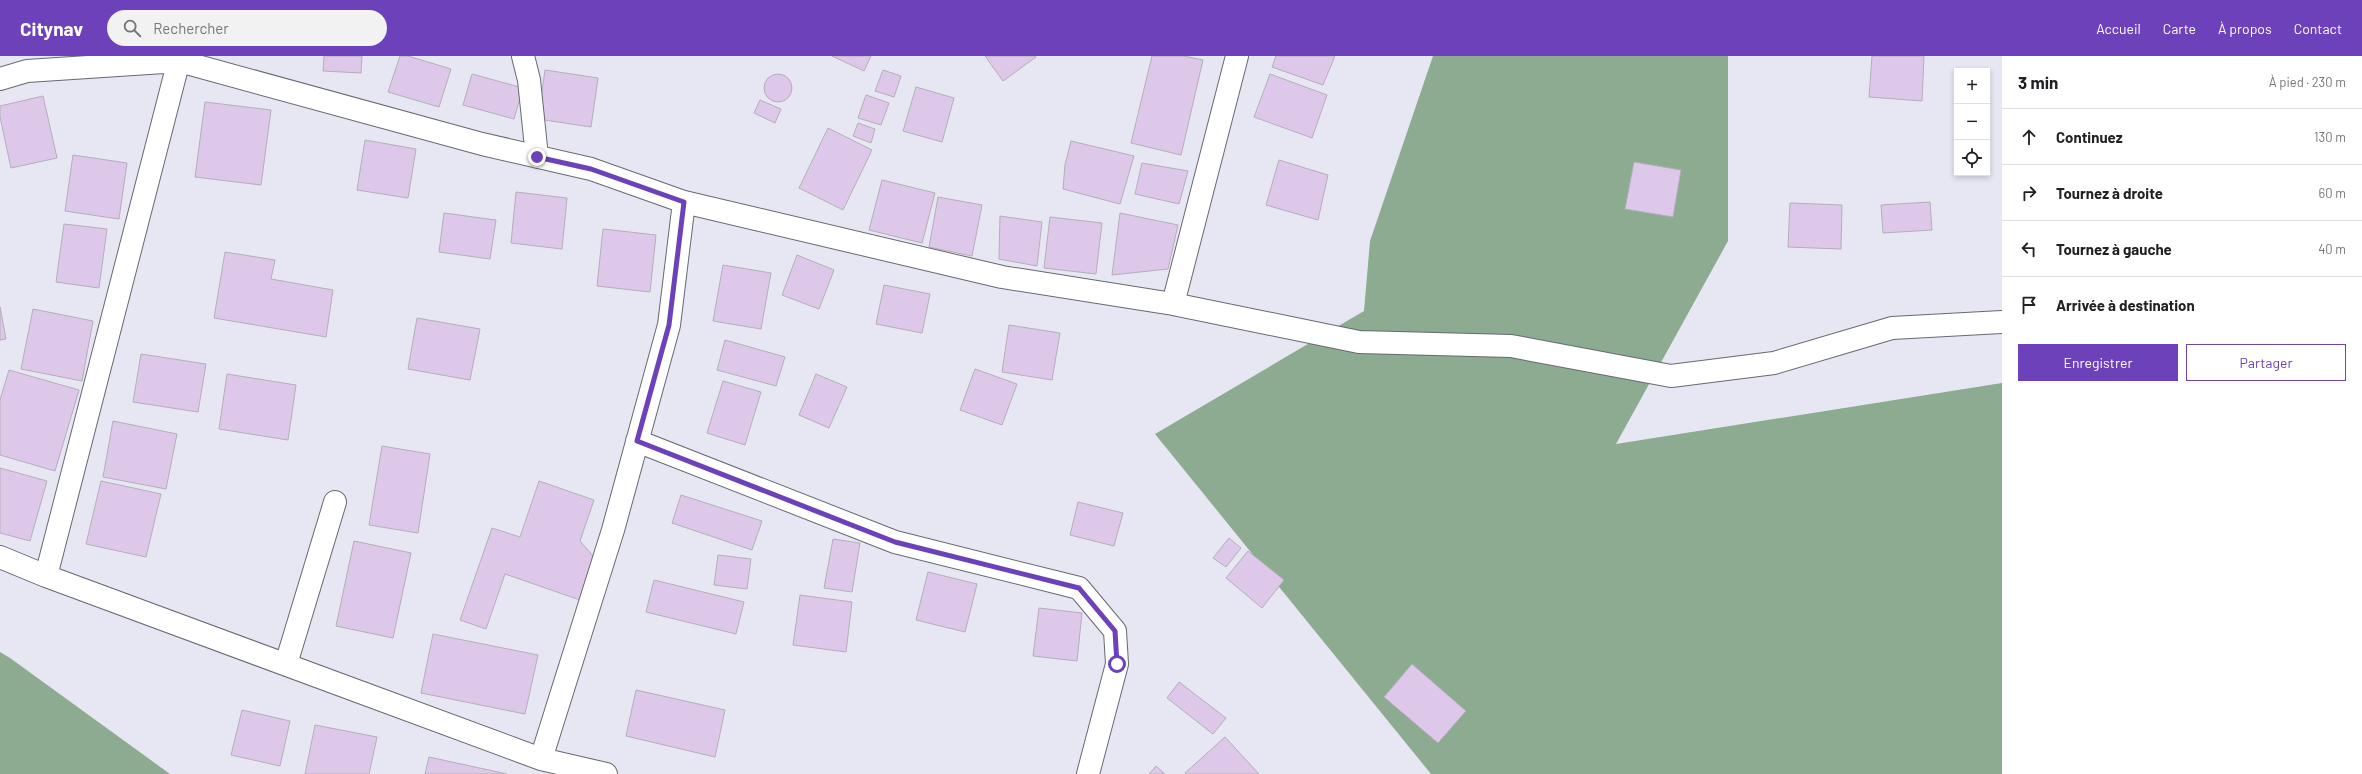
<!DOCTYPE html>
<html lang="fr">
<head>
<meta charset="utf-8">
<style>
  body { margin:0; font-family:Barlow,sans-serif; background:#f2f2f2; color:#202124 }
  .controls { position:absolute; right:12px; top:12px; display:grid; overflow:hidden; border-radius:0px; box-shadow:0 2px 6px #0003 }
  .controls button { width:36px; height:36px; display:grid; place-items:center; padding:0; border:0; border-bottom:1px solid #e0e0e0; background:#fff; color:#202124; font:20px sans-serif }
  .stop { position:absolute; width:12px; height:12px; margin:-9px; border:3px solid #6c41b9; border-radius:50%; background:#fff }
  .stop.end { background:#6c41b9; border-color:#fff; box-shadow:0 1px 4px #0008 }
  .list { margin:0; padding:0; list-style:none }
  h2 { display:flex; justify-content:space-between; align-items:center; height:52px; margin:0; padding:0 16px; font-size:17px }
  h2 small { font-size:13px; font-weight:400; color:#757577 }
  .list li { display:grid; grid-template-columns:26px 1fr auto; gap:12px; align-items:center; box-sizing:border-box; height:56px; padding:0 16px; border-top:1px solid #e0e0e0 }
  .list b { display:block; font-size:15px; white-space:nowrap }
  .list em { font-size:13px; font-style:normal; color:#757577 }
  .actions { display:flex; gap:8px; padding:12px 16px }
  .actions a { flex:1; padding:9px 0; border:1px solid #6c41b9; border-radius:0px; text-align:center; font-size:14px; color:#6c41b9 }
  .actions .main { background:#6c41b9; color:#fff }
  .icon { flex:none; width:22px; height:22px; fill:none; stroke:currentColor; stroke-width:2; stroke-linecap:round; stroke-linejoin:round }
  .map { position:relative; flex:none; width:2002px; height:718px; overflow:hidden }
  header { display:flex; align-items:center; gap:24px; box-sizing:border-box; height:56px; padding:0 20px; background:#6c41b9; color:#fff }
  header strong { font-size:19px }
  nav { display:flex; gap:22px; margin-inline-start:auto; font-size:14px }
  .search { width:280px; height:36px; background:#f2f2f2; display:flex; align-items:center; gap:10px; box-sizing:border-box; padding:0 14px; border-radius:22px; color:#757577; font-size:15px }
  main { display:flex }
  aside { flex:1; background:#fff }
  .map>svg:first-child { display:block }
  .forest { fill:#8cab90 }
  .building { fill:#dec8ea; stroke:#b4aeb8 }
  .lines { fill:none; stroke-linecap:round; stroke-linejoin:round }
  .street-casing { stroke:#686872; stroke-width:24 }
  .street { stroke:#fff; stroke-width:22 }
  .route { stroke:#6c41b9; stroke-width:5 }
</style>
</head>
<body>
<header>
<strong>Citynav</strong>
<div class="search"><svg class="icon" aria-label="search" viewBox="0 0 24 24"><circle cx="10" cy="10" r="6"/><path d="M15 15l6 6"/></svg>Rechercher</div>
<nav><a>Accueil</a><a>Carte</a><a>À propos</a><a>Contact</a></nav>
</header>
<main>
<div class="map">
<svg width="2002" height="718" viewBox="0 0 2002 718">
  <rect width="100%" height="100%" fill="#e6e7f2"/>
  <path class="forest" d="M1433,0H1728V185L1616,388L2002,327V718H1431L1155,378L1364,255L1370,185Z
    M0,596L10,602L170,718H0Z"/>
  <path class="building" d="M324,0H362L361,17L323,15Z
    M400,0H408L451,13L439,51L388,36Z
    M832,0H871L864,15Z
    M985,0H1035L1036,1L1003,25Z
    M1152,0H1184L1203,4L1181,99L1131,87Z
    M1276,0H1335L1323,29L1272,11Z
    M1872,0H1924L1922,45L1869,41Z
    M545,14L598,22L591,71L538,63Z
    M883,14L901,20L894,41L875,35Z
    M764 32a14 14 0 1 1 28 0a14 14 0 1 1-28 0Z
    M472,18L523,32L514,63L463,49Z
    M1270,18L1327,39L1312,82L1254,61Z
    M916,31L954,42L942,86L903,75Z
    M866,39L889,47L881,69L858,62Z
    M43,40L57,102L11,112L0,61V50Z
    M760,44L781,53L775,67L754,57Z
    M205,46L271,54L261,129L195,121Z
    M858,67L875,73L871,87L853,80Z
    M828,72L872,94L843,154L799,132Z
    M365,84L416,93L408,142L357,134Z
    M1071,85L1134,100L1120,148L1063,133L1065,109Z
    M73,99L127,107L119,163L65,155Z
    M1279,104L1328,119L1318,164L1266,149Z
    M1634,106L1681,114L1673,161L1625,153Z
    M1142,107L1188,115L1179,148L1135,138Z
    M882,124L935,137L922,187L869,174Z
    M516,136L567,142L562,193L511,187Z
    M938,141L982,149L972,200L929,191Z
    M1930,146L1932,174L1883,177L1881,149Z
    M1790,147L1842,149L1841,193L1788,191Z
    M444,157L496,164L490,203L439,196Z
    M1120,157L1178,169L1168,213L1112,219Z
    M1000,160L1042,166L1037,210L999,203Z
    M1050,161L1102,167L1096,218L1044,212Z
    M64,168L107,173L99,232L56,226Z
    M603,173L656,179L650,236L597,230Z
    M225,196L275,204L271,223L333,234L326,281L214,262Z
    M797,199L834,214L819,253L782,239Z
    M723,209L771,217L761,273L713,265Z
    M884,229L930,238L922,277L876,268Z
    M0,251L6,283L0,284Z
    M33,253L93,265L82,325L21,313Z
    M417,262L480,273L470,324L408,313Z
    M1009,269L1060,277L1052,324L1002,316Z
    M725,284L785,301L776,330L717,314Z
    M141,298L206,308L198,356L133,346Z
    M975,313L1017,328L1002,369L960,354Z
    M9,314L79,334L55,415L0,399V344Z
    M227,318L296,329L288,384L219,373Z
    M816,318L847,331L829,372L799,359Z
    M723,325L761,336L745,389L707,377Z
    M113,365L177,378L166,433L103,421Z
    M382,390L430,398L418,477L369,469Z
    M0,412L47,425L30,485L0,477Z
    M101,425L161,438L146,501L86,488Z
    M539,425L594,444L580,485L594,501L580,544L505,518L486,573L460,564L492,472L520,481Z
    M681,439L762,465L752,494L672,467Z
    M1078,446L1123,457L1114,490L1070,479Z
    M1229,482L1241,492L1226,511L1213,502Z
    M833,483L860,487L852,536L824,532Z
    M354,485L411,497L393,582L336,570Z
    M1248,495L1284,524L1262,552L1226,522Z
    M718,499L751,503L747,533L714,529Z
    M928,516L977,528L965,576L916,564Z
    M654,524L744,546L736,578L646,556Z
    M800,539L852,546L846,596L793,589Z
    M1039,552L1082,557L1077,605L1033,600Z
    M433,578L538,599L525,658L421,637Z
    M1412,608L1466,655L1438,687L1384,641Z
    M1179,626L1226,662L1213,678L1167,642Z
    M636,634L725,654L715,701L626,680Z
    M242,654L290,665L280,710L231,699Z
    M315,669L377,681L369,718H305Z
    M1225,681L1259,718H1186L1185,717Z
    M429,701L507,718H425Z
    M1156,710L1165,718H1149Z"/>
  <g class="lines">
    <defs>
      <path id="street" d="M523,0L529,24L537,101
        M0,23L27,15L179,5L482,88L591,113L684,146L1002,221L1173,248L1237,0
        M1173,248L1359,286L1511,290L1671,320L1774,307L1892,272L2002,266
        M637,385L895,486L1079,532L1115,575L1117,608L1088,718
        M0,501L46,520L541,703L606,718
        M46,520L180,0
        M286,608L335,446
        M541,703L613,474L669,269L684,146"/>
    </defs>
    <use href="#street" class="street-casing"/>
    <use href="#street" class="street"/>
  </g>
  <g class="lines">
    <path class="route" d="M537,101L591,113L684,146L669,269L637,385L895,486L1079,532L1115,575L1117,608"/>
  </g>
</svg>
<div class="controls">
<button>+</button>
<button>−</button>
<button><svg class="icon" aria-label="locate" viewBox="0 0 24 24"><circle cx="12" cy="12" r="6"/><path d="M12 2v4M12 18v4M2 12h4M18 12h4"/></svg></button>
</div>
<div class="stop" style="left:1117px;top:608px"></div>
<div class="stop end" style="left:537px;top:101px"></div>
</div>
<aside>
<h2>3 min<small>À pied · 230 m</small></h2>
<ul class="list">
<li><svg class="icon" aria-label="ahead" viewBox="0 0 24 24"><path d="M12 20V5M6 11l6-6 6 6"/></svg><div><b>Continuez</b></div><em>130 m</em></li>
<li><svg class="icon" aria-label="right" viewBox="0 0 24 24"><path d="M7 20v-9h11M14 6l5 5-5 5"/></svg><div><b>Tournez à droite</b></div><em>60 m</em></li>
<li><svg class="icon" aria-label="left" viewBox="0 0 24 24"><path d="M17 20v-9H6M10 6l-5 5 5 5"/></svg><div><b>Tournez à gauche</b></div><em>40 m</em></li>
<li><svg class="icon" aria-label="arrive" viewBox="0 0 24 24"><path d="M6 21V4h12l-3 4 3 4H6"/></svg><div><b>Arrivée à destination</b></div></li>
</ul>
<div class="actions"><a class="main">Enregistrer</a><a>Partager</a></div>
</aside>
</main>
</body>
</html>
